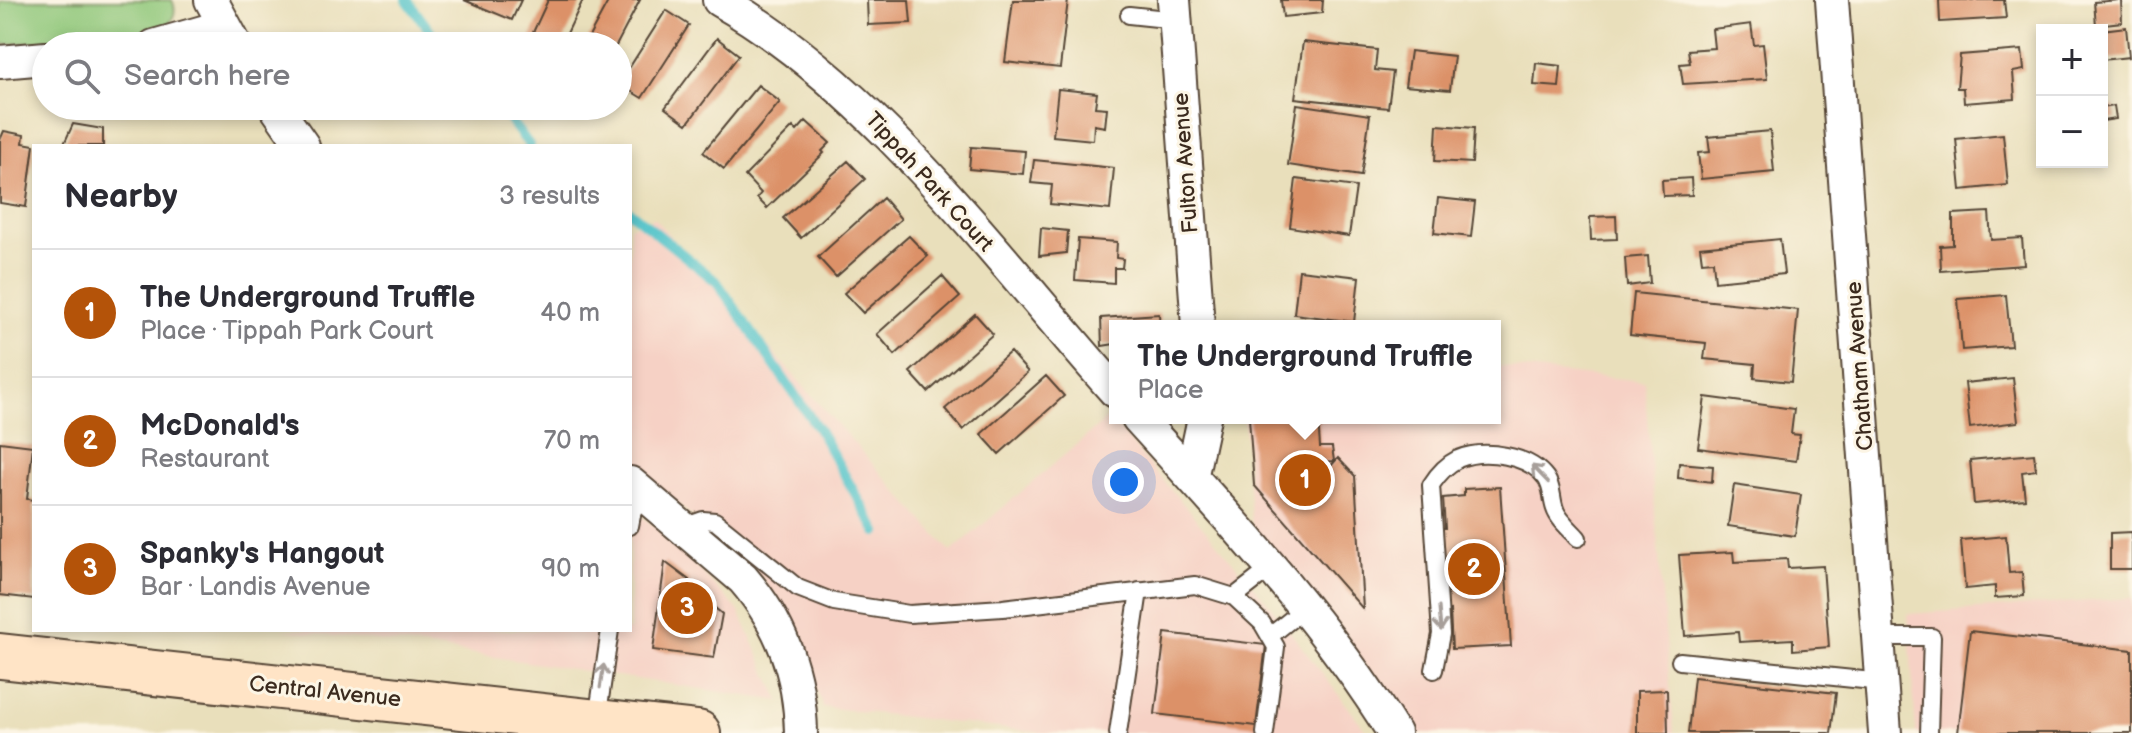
<!DOCTYPE html>
<html lang="en">
<head>
<meta charset="utf-8">
<style>
  body { margin:0; font-family:"Balsamiq Sans",sans-serif; background:#f2f2f3; color:#2b2b33 }
  .controls { position:absolute; right:24px; top:24px; display:grid; overflow:hidden; border-radius:0px; box-shadow:0 4px 12px #0003 }
  .controls button { width:72px; height:72px; display:grid; place-items:center; padding:0; border:0; border-bottom:2px solid #e1e1e2; background:#fff; color:#2b2b33; font:40px sans-serif }
  .you { position:absolute; left:1124px; top:482px; width:28px; height:28px; margin:-20px; border:6px solid #fff; border-radius:50%; background:#1a73e8; box-shadow:0 0 0 12px #1a73e833 }
  .badge { display:grid; place-items:center; width:52px; height:52px; border-radius:50%; background:#b45309; color:#fff; font-size:26px; font-weight:700 }
  .pin { position:absolute; translate:-50% -50%; border:4px solid #fff; box-shadow:0 2px 8px #0006 }
  .popup { position:absolute; left:1109px; top:320px; width:392px; height:104px; box-sizing:border-box; display:grid; place-content:center; border-radius:0px; background:#fff; filter:drop-shadow(0 2px 6px #0005); font-size:26px; white-space:nowrap; color:#7c7c81 }
  .popup b { font-size:30px; color:#2b2b33 }
  .popup::after { content:''; position:absolute; left:50%; top:100%; margin-left:-16px; border:16px solid transparent; border-top-color:#fff }
  .list { margin:0; padding:0; list-style:none }
  h2 { display:flex; justify-content:space-between; align-items:center; height:104px; margin:0; padding:0 32px; font-size:34px }
  h2 small { font-size:26px; font-weight:400; color:#7c7c81 }
  .list li { display:grid; grid-template-columns:52px 1fr auto; gap:24px; align-items:center; box-sizing:border-box; height:128px; padding:0 32px; border-top:2px solid #e1e1e2 }
  .list b { display:block; font-size:30px; white-space:nowrap }
  .list p { margin:0; font-size:26px; white-space:nowrap; color:#7c7c81 }
  .list em { font-size:26px; font-style:normal; color:#7c7c81 }
  .icon { flex:none; width:44px; height:44px; fill:none; stroke:currentColor; stroke-width:2; stroke-linecap:round; stroke-linejoin:round }
  .map { position:relative; flex:none; width:2132px; height:733px; overflow:hidden }
  .search { position:absolute; background:#fff; box-shadow:0 4px 12px #0003; left:32px; top:32px; width:600px; height:88px; display:flex; align-items:center; gap:20px; box-sizing:border-box; padding:0 28px; border-radius:44px; color:#7c7c81; font-size:30px }
  .panel { position:absolute; background:#fff; box-shadow:0 4px 12px #0003; left:32px; top:144px; width:600px; height:488px; border-radius:0px }
  .map>svg:first-child { display:block }
  .built { fill:#f6d1c5 }
  .green { fill:#91c87b; stroke:#66794c; stroke-width:2 }
  .lines { fill:none; stroke-linecap:round; stroke-linejoin:round }
  .stream { stroke:#57c5cb; stroke-width:10 }
  .building { fill:#dc9168 }
  .lane-casing { stroke:#554536; stroke-width:20 }
  .street-casing { stroke:#554536; stroke-width:36 }
  .secondary-casing { stroke:#554536; stroke-width:48 }
  .lane { stroke:#fff; stroke-width:16 }
  .street { stroke:#fff; stroke-width:32 }
  .secondary { stroke:#ffe4c6; stroke-width:44 }
  .oneway { stroke:#a79f9a }
  .labels { text-anchor:middle; dominant-baseline:central; stroke-width:6; stroke-linejoin:round; paint-order:stroke }
  .street-label { font-size:22px; fill:#3b2a1e; stroke:#fcf5e5 }
</style>
</head>
<body>
<div class="map">
<svg width="2132" height="733" viewBox="0 0 2132 733">
  <rect width="100%" height="100%" fill="#fcf5e5"/>
  <filter id="ink" filterUnits="userSpaceOnUse"><feTurbulence type="fractalNoise" baseFrequency=".0125" numOctaves="2"/><feDisplacementMap in="SourceGraphic" scale="16" xChannelSelector="R" yChannelSelector="G"/><feConvolveMatrix kernelMatrix="1 2 1 2 8 2 1 2 1" color-interpolation-filters="sRGB"/></filter>
  <filter id="wash" filterUnits="userSpaceOnUse"><feTurbulence type="fractalNoise" baseFrequency=".006" numOctaves="4" result="noise"/><feDisplacementMap in="SourceGraphic" scale="32" xChannelSelector="R" yChannelSelector="G"/><feGaussianBlur stdDeviation="1.8" result="paint"/><feColorMatrix in="noise" values="0 0 0 0 0 0 0 0 0 0 0 0 0 0 0 0 0 1.4 0 .05"/><feComposite in="paint" operator="in"/></filter>
  <g filter="url(#wash)">
    <rect width="100%" height="100%" fill="#e9dfbb"/>
    <path class="built" d="M654,218L951,552L1109,417L1268,603L1368,733H1042L823,707L788,614L750,563L630,465V227Z
      M1495,366L1644,381L1674,733H1419L1252,529L1244,418H1495Z
      M630,507L668,537L738,610L780,701L423,646L282,630H630Z
      M2132,598V733H1916L1908,614Z"/>
    <path class="green" d="M11,0H172C179,14 171,25 158,32L0,45V2Z"/>
    <g class="lines">
      <path class="stream" d="M407,0L441,46
        M499,106L530,146
        M630,212L717,282L819,430L877,532"/>
    </g>
    <g id="blocks">
      <path class="building" d="M464,0H521L512,20Z
        M548,0H583L561,46H540L529,41Z
        M609,0H640L616,46H584Z
        M867,0H909L911,23L868,25Z
        M1013,0H1068L1060,68L1005,62Z
        M1281,0H1323L1322,13L1283,17Z
        M1939,0H2004L2006,18L1940,22Z
        M2121,0L2122,22L2096,25L2094,2Z
        M666,10L689,25L642,98L619,84Z
        M1751,24L1754,45L1763,44L1767,79L1683,84L1680,64L1690,63L1688,50L1714,48L1712,29Z
        M2126,27L2129,57L2102,60V30Z
        M717,38L739,55L687,124L665,108Z
        M1303,42L1377,50L1375,70L1393,72L1388,108L1295,98Z
        M2022,50L2024,70L2013,72L2015,99L1964,103L1963,88H1957L1960,55Z
        M1410,51L1454,56L1450,90L1405,86Z
        M1536,63L1561,66L1559,87L1534,85Z
        M758,85L780,102L724,169L703,152Z
        M1058,89L1097,93L1095,107L1107,108L1105,127L1094,125L1093,140L1053,136Z
        M1297,104L1370,115L1361,176L1288,165Z
        M2114,106L2116,119L2102,121V108Z
        M806,121L830,143L822,151L824,153L767,208L757,198L761,193L745,176L793,127L797,131Z
        M73,124L103,129V146H63Z
        M1437,125L1474,128L1472,163L1435,161Z
        M4,131L24,135L23,143L34,145L26,207L0,203V140Z
        M1770,131L1774,172L1701,179L1698,153L1710,152L1708,137Z
        M2003,134L2008,185L1961,190L1956,139Z
        M971,147L1025,151L1023,174L969,169Z
        M1034,160L1114,168L1110,210L1050,204L1052,185L1031,183Z
        M848,161L865,179L801,238L783,218Z
        M1691,178L1692,195L1663,196L1662,180Z
        M1296,179L1356,187L1349,236L1290,227Z
        M883,198L901,219L836,277L818,257Z
        M1438,198L1475,202L1471,237L1434,233Z
        M1989,212L1991,240L2022,238L2024,265L1941,271L1940,246L1953,245V214Z
        M1616,216L1617,239L1591,240L1590,217Z
        M1041,228L1068,231L1066,253L1039,256Z
        M909,236L928,256L863,313L844,293Z
        M1078,239L1117,242L1116,258L1123,259L1122,268H1114V283L1075,280Z
        M1780,239L1784,274L1715,281L1713,261L1702,262L1700,247Z
        M1648,256L1650,283L1627,286L1625,258Z
        M1299,270L1359,277L1354,322L1294,314Z
        M942,276L960,297L895,355L877,334Z
        M1634,293L1798,310L1791,382L1754,378L1755,364L1704,359L1706,343L1630,335Z
        M2006,295L2011,346L1962,350L1958,299Z
        M975,314L993,334L928,392L910,372Z
        M1159,314L1160,326H1115V344L1102,346L1101,318Z
        M1010,352L1028,372L963,430L945,409Z
        M1046,376L1064,396L999,454L981,434Z
        M2013,378L2018,422L1970,428L1965,383Z
        M1705,397L1794,409L1791,434L1800,435L1796,461L1698,448Z
        M1249,418H1318L1320,447H1332L1334,461L1322,462L1329,468L1338,458L1355,476L1363,609L1254,485Z
        M0,442L33,446L27,499L34,500V599L0,595Z
        M2034,454L2036,470L2022,472L2025,499L1974,504L1970,460Z
        M1679,463L1713,466L1712,482L1678,478Z
        M1734,485L1801,495L1795,536L1728,526Z
        M1500,487L1511,646L1452,649L1450,610L1445,611L1439,528H1445L1443,498L1464,496V489Z
        M2132,532V569H2110V533Z
        M2006,536L2009,573L2022,572L2024,596L1995,598V586L1965,589L1961,540Z
        M1733,552L1734,562L1787,559L1788,568L1823,566L1829,647L1793,650V639L1739,642L1738,632L1685,636L1679,555Z
        M665,562L689,580L687,599L709,603L722,614L714,658L653,650Z
        M1970,631L2132,650V733H1958Z
        M1165,633L1266,645L1256,726L1155,714Z
        M1694,677L1836,693L1831,733H1688Z
        M1667,690L1668,733H1637V691Z"/>
    </g>
  </g>
  <g filter="url(#ink)">
    <use href="#blocks" fill-opacity="0" stroke="#554536" stroke-width="2"/>
    <g class="lines">
      <defs>
        <path id="lane" d="M1129,15L1176,20
          M630,526L637,489
          M683,527L703,520L715,521L798,588L834,602L909,614L1003,608L1195,585L1234,597L1262,623L1276,647L1265,733
          M1234,597L1270,569
          M1270,636L1304,609
          M1879,637H1932L1929,733
          M1680,661L1882,682
          M1434,670L1441,634L1431,485C1438,474 1446,465 1458,459C1484,448 1529,455 1546,478C1553,488 1551,498 1555,509C1558,519 1571,530 1578,538
          M597,720L610,630
          M1118,733L1139,591"/>
        <path id="street" d="M211,0L236,46
          M719,0C873,87 998,259 1115,391
          M1174,0L1198,326
          M1832,0L1885,733
          M154,46L224,26
          M0,62L46,58
          M275,106L303,146
          M1138,418C1228,517 1323,618 1394,733
          M1192,474L1204,418
          M630,483L743,579C782,624 800,674 801,733"/>
        <path id="secondary" d="M0,656L698,733"/>
      </defs>
      <use href="#lane" class="lane-casing"/>
      <use href="#street" class="street-casing"/>
      <use href="#secondary" class="secondary-casing"/>
      <use href="#lane" class="lane"/>
      <use href="#street" class="street"/>
      <use href="#secondary" class="secondary"/>
    </g>
    <defs><path id="oneway-shaft" d="M-6 0H5M1.5-3L5.5 0L1.5 3" fill="none" stroke-width="1.6" stroke-linecap="round" stroke-linejoin="round" transform="scale(2)"/></defs>
    <g class="oneway">
      <use href="#oneway-shaft" transform="translate(1540 474) rotate(-134)"/>
      <use href="#oneway-shaft" transform="translate(1440 619) rotate(85)"/>
      <use href="#oneway-shaft" transform="translate(602 676) rotate(-81)"/>
    </g>
  </g>
  <g class="labels">
    <g class="street-label">
      <text transform="translate(1186 163) rotate(-94)">Fulton Avenue</text>
      <text transform="translate(929 182) rotate(48)">Tippah Park Court</text>
      <text transform="translate(1860 366) rotate(-94)">Chatham Avenue</text>
      <text transform="translate(325 692) rotate(6)">Central Avenue</text>
    </g>
  </g>
</svg>
<div class="controls">
<button>+</button>
<button>−</button>
</div>
<div class="you"></div>
<div class="pin badge" style="left:1305px;top:480px">1</div>
<div class="popup"><b>The Underground Truffle</b>Place</div>
<div class="pin badge" style="left:1474px;top:569px">2</div>
<div class="pin badge" style="left:687px;top:608px">3</div>
<div class="search"><svg class="icon" aria-label="search" viewBox="0 0 24 24"><circle cx="10" cy="10" r="6"/><path d="M15 15l6 6"/></svg>Search here</div>
<section class="panel">
<h2>Nearby<small>3 results</small></h2>
<ul class="list">
<li><span class="badge">1</span><div><b>The Underground Truffle</b><p>Place · Tippah Park Court</p></div><em>40 m</em></li>
<li><span class="badge">2</span><div><b>McDonald's</b><p>Restaurant</p></div><em>70 m</em></li>
<li><span class="badge">3</span><div><b>Spanky's Hangout</b><p>Bar · Landis Avenue</p></div><em>90 m</em></li>
</ul>
</section>
</div>
</body>
</html>
